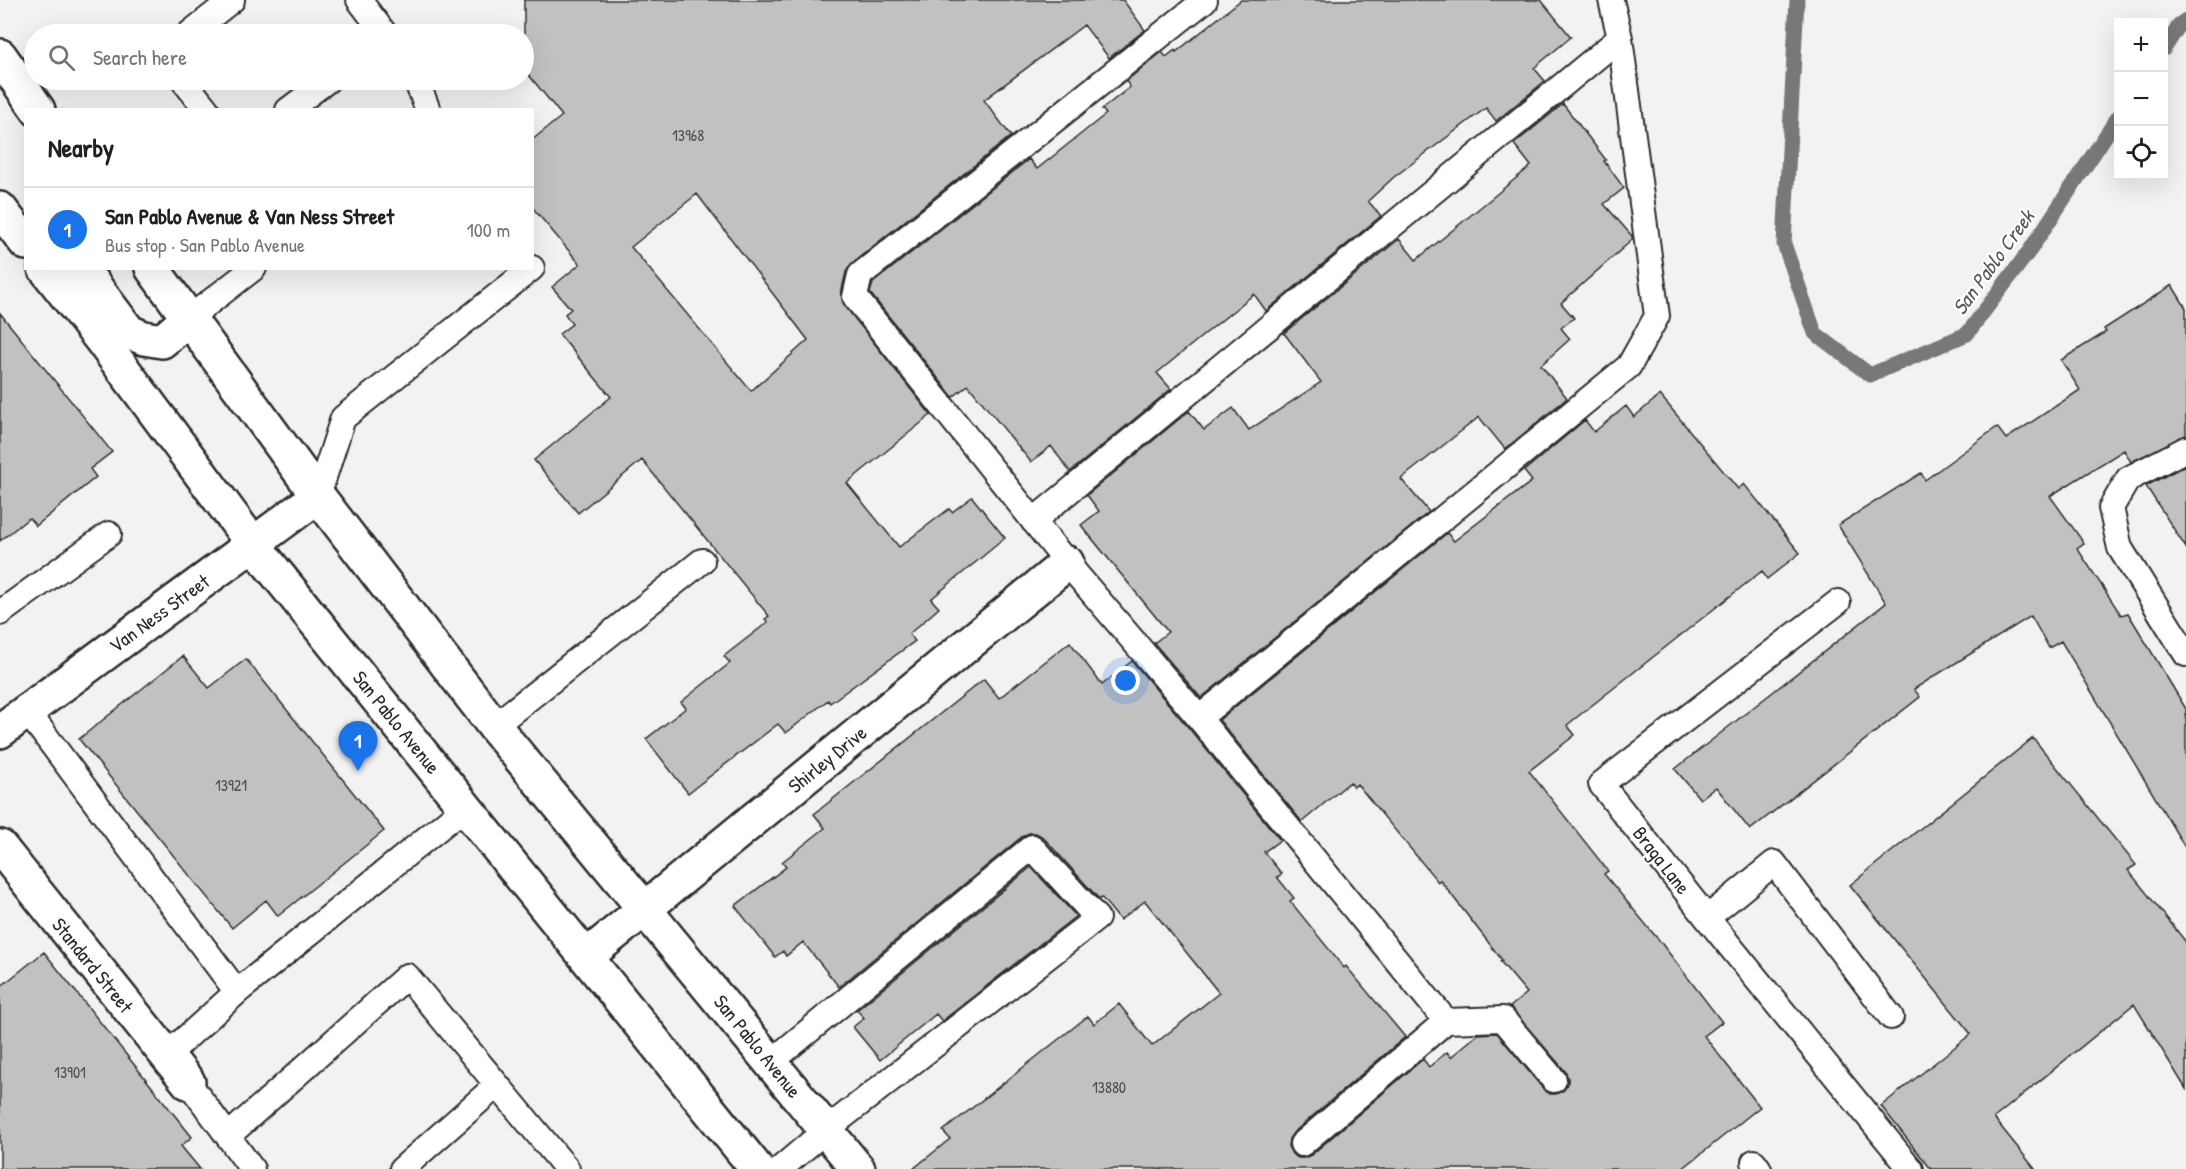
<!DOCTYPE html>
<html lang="en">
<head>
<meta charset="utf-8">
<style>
  body { margin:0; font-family:"Patrick Hand",sans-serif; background:#f2f2f2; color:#202124 }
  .controls { position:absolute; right:18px; top:18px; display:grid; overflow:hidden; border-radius:0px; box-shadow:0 6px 24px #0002 }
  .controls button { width:54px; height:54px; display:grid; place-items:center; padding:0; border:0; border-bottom:2px solid #e0e0e0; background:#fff; color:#202124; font:30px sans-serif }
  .you { position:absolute; left:1126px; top:681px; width:21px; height:21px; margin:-15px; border:4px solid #fff; border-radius:50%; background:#1a73e8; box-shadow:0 0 0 9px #1a73e833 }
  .badge { display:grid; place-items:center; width:39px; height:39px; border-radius:50%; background:#1a73e8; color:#fff; font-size:20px; font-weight:700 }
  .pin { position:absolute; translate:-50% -50px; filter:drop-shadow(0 2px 3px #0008) }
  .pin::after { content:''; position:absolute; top:32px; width:21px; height:18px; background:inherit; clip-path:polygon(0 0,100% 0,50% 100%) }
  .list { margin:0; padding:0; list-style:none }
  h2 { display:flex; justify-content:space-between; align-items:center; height:78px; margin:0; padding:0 24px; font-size:26px }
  h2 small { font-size:20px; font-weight:400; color:#757577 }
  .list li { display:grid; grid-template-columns:39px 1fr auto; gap:18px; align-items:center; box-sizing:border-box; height:84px; padding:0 24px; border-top:2px solid #e0e0e0 }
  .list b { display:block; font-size:22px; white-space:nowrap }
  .list p { margin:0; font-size:20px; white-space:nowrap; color:#757577 }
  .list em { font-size:20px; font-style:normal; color:#757577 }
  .icon { flex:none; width:33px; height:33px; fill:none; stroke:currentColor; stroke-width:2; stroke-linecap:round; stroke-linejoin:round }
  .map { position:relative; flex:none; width:2186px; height:1169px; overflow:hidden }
  .search { position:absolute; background:#fff; box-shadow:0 6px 24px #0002; left:24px; top:24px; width:510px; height:66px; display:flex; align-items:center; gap:15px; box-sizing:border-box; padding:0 21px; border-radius:33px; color:#757577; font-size:22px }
  .panel { position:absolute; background:#fff; box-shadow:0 6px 24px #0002; left:24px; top:108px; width:510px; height:162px; border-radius:0px }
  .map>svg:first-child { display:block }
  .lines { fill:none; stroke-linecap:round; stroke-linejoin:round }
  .stream { stroke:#787878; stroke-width:15 }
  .building { fill:#c1c1c1; stroke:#2b2b2b; stroke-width:1.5; fill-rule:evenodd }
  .lane-casing { stroke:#2b2b2b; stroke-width:28 }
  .street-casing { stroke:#2b2b2b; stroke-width:38 }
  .primary-casing { stroke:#2b2b2b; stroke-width:38 }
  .lane { stroke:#fff; stroke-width:24 }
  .street { stroke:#fff; stroke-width:33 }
  .primary { stroke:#fff; stroke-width:33 }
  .labels { text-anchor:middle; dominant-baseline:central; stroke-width:4.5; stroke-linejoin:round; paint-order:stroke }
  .number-label { font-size:16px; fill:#505050 }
  .street-label { font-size:20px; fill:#2b2b2b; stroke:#fff }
  .water-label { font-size:21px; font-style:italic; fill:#585858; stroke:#fff }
</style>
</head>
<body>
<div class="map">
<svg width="2186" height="1169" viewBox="0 0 2186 1169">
  <rect width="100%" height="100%" fill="#f2f2f2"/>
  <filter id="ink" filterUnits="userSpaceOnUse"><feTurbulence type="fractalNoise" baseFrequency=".0167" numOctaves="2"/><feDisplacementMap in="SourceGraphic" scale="12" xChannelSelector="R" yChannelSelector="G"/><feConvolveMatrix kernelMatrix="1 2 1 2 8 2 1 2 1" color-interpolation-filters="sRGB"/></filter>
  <g filter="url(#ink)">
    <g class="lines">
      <path class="stream" d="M1797,0L1784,244L1815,333L1870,375L1967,334L2030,250L2118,117
        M2164,49L2180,24L2186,20"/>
    </g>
    <path class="building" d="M524,0H1123L1145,30L1109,58L1084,25L984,100L1011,136L851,264L846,272L841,294L844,305L931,415L847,483L899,547L949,509L952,512L972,497L1005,538L931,599L939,608L909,634L915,641L830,703L828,700L786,733L778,724L688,793L646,739L686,708L681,702L730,663L724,656L768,622L765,619L769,616L642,460L578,513L534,460L611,397L559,334L572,324L565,314L571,309L552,287L580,264L532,207V140L562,116L524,69ZM697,194L808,340L751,391L631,247Z
      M1241,0H1541L1571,37L1534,68L1545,81L1496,121L1486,108L1394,177L1368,201L1381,216L1266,311L1254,294L1157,373L1171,389L1070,472L1051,446L1031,462L968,385L953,397L870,293L873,283L1029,159L1037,169L1106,114L1102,109L1130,87L1126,81L1162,52L1166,57L1175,50L1176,52Z
      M1563,104L1606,160L1604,161L1624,188L1604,204L1632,236V240L1561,303L1574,318L1561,328L1570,339L1541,365L1567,398L1505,449L1479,417L1401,479L1429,512L1201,698L1154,643L1168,632L1081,525L1099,511L1087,495L1189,411L1204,430L1233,408L1249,430L1321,382L1284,333L1399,239L1416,260L1531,166L1514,144Z
      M2172,285L2186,308V435L2131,462L2124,450L2050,496L2084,543L2077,548L2121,615L2128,613L2186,709V849L2061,641L2049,648L2031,616L1914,689L1920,697L1750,830L1716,787L1700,799L1675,769L1886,603L1838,525L1921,473L1925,480L1997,427L2006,439L2080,390L2061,360L2106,332L2104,329Z
      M0,313L112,452L90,469L96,477L36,526L29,518L0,541Z
      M1660,395L1738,489L1744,484L1800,553L1767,579L1762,571L1567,725L1575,735L1529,771L1608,871L1604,874L1662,944L1722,1022L1704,1036L1760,1107L1682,1169H913L950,1139L943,1131L1088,1016L1094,1024L1119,1004L1152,1046L1219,993L1145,901L1120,920L1102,898L1099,899L1043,837L1036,833H1029L1023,836L839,987L803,942L786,956L783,951L775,957L735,906L786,867L782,862L825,828L814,814L984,679L999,698L1070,642L1102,685L1132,661L1188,727L1280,840L1264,852L1282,874L1277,877L1294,898L1290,901L1344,968L1346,966L1405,1037L1293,1133L1289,1139L1288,1146L1292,1154L1298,1158H1304L1311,1155L1423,1059L1429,1067L1447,1052L1451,1057L1478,1034L1497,1033L1544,1090L1550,1094H1556L1564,1090L1568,1084V1078L1565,1071L1510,1007L1527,993L1500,961L1502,960L1440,880L1438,882L1357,784L1354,787L1350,782L1302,822L1219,720L1447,533L1454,541L1532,481L1524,471L1585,420L1594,432L1626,406L1634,417Z
      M2186,465V548L2146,486Z
      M183,656L209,688L246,659L384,831L278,916L266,900L232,928L79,739Z
      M2033,738L2136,865L2128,870L2186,942V1089L2134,1004L1994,1118L2035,1169H1931L1881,1106L1971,1034L1850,885Z
      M1031,867L1076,916L942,1021L936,1014L880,1060L853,1027L864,1018L857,1010Z
      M44,952L192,1137L181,1146L200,1169H0V987Z"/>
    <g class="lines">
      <defs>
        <path id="lane" d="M359,0L385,34
          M1205,0L860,275L855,297L1067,563L1199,718L1446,1021L1302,1144
          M189,34L232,0
          M183,80L207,110
          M416,80L428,110
          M288,110L328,80
          M188,319L254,268
          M2186,449L2128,479L2111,508L2120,548L2186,654
          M318,496L343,418L532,268
          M1033,521L1620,38
          M1838,602L1601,784L1707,918L1911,1169
          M0,613L109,534
          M27,711L237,992L166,1056
          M1199,718L1629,366L1657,316L1620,38L1611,0
          M494,726L702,561
          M1707,918L1774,863L1891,1017
          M237,992L465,807
          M1446,1021L1503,1019L1554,1080
          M771,1062L1032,847L1097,918L826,1130L780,1169
          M188,1082L252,1169
          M228,1136L407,976L567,1169
          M1754,1162L1759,1169
          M402,1169L497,1085"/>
        <path id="street" d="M0,731L318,496
          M0,847L188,1082
          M587,956L1067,563"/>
        <path id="primary" d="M0,56L38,110
          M0,209L26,243
          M45,268L100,338L252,543L757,1169
          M81,268L129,332L144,338L162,341L188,319
          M152,268L318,496L494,726L858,1169"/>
      </defs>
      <use href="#lane" class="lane-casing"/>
      <use href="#street" class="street-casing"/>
      <use href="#primary" class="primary-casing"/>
      <use href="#lane" class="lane"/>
      <use href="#street" class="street"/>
      <use href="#primary" class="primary"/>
    </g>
  </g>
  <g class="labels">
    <g class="number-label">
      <text x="688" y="135">13968</text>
      <text x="231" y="785">13921</text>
      <text x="70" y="1072">13901</text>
      <text x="1109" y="1087">13880</text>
    </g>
    <g class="street-label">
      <text transform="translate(159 613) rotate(-36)">Van Ness Street</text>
      <text transform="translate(397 722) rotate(51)">San Pablo Avenue</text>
      <text transform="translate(827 759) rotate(-39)">Shirley Drive</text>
      <text transform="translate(1662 860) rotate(52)">Braga Lane</text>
      <text transform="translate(93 965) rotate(51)">Standard Street</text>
      <text transform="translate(758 1046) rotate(51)">San Pablo Avenue</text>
    </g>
    <g class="water-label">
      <text transform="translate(1993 262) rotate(-54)">San Pablo Creek</text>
    </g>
  </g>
</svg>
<div class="controls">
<button>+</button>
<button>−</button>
<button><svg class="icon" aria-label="locate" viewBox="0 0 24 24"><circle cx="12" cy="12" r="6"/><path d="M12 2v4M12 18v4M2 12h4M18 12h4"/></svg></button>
</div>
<div class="you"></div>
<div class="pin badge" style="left:358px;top:771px">1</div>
<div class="search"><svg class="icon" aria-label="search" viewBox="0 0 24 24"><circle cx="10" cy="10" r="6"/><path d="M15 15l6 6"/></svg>Search here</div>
<section class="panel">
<h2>Nearby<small></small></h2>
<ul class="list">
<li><span class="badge">1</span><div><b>San Pablo Avenue &amp; Van Ness Street</b><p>Bus stop · San Pablo Avenue</p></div><em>100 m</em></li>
</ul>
</section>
</div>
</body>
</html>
